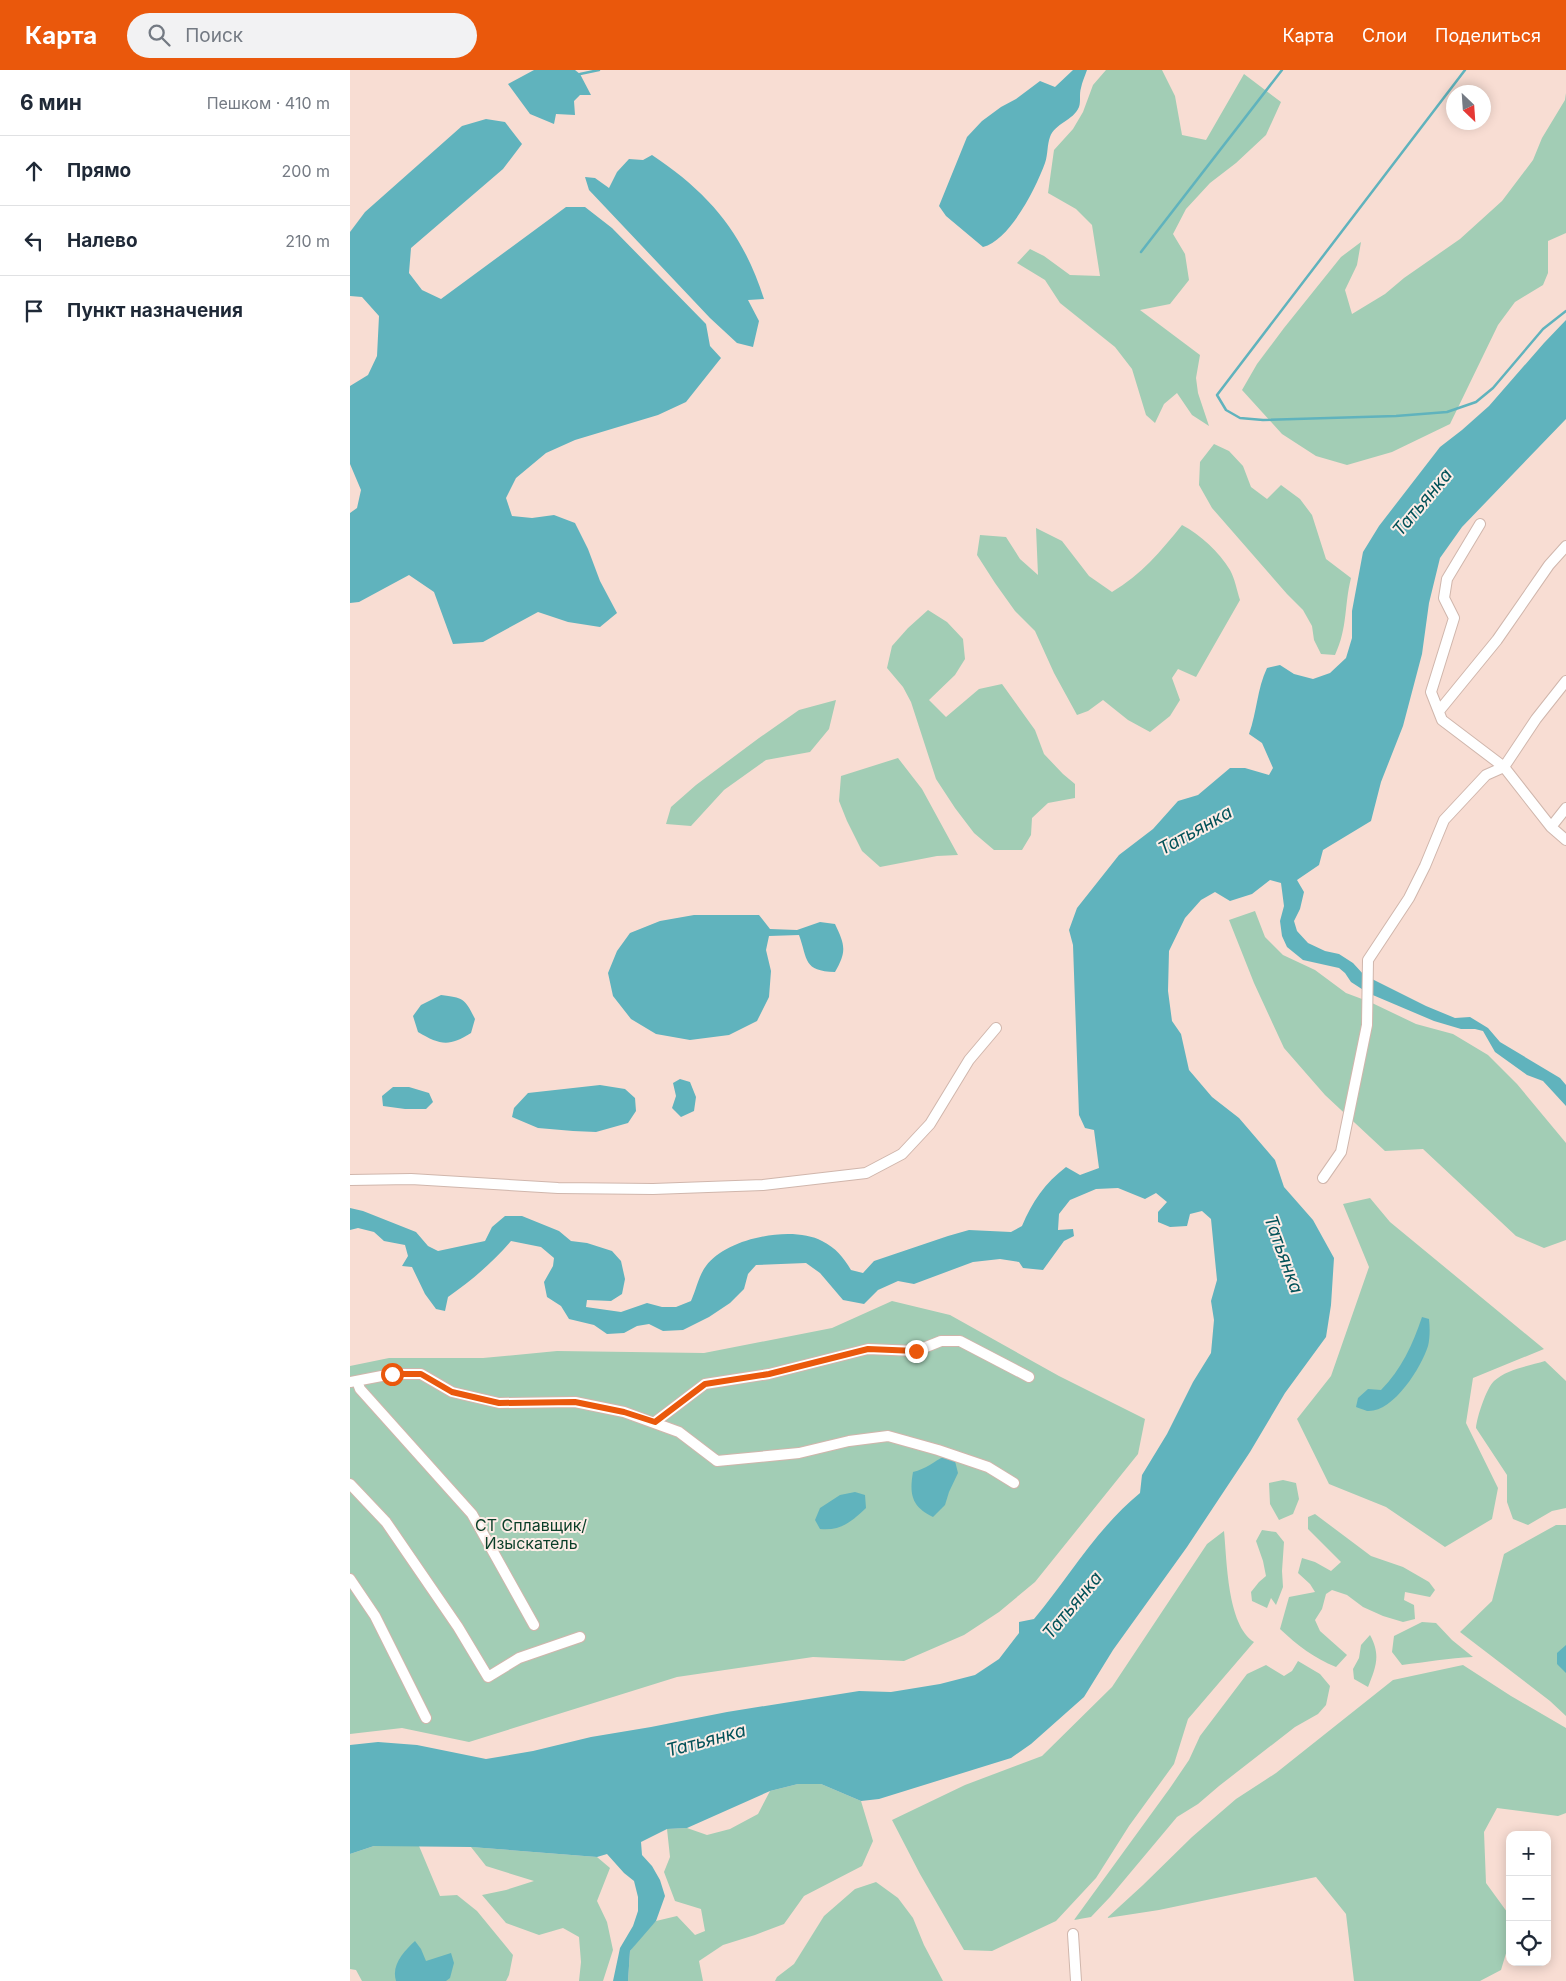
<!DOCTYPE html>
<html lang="ru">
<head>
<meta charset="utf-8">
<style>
  body { margin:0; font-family:Inter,sans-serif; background:#f2f2f3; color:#1f2937 }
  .controls { position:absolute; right:15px; bottom:15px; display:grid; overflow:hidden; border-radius:10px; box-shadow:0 2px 12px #0003 }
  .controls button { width:45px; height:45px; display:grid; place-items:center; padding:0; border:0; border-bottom:1px solid #e0e1e3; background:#fff; color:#1f2937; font:25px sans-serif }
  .compass { position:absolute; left:1096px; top:15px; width:45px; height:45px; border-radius:50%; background:#fff; box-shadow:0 2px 12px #0003; rotate:155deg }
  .stop { position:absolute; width:15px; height:15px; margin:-11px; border:4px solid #ea580c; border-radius:50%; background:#fff }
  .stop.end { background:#ea580c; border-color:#fff; box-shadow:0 1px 5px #0008 }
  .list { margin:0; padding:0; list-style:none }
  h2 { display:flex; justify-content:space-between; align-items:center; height:65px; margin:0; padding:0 20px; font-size:21px }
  h2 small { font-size:16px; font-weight:400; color:#747a83 }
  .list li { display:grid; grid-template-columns:32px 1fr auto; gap:15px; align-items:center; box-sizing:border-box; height:70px; padding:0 20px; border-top:1px solid #e0e1e3 }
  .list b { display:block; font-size:19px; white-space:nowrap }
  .list em { font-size:16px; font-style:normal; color:#747a83 }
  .icon { flex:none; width:28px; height:28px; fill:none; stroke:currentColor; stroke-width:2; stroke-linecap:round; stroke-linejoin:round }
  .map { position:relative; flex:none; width:1216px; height:1911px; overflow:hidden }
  header { display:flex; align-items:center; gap:30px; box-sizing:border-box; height:70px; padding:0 25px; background:#ea580c; color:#fff }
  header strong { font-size:24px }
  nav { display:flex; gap:28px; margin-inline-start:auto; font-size:18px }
  .search { width:350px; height:45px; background:#f2f2f3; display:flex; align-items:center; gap:12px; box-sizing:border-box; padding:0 18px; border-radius:28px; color:#747a83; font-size:19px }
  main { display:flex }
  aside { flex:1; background:#fff }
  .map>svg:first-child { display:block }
  .green { fill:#a2cdb5 }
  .water { fill:#60b3bd }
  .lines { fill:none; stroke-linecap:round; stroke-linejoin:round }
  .stream { stroke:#60b3bd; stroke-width:2.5 }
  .minor-casing { stroke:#d0b6ac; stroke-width:12 }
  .minor { stroke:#fff; stroke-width:10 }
  .route { stroke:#ea580c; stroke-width:6 }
  .labels { text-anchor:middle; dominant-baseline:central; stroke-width:4; stroke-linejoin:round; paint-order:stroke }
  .park-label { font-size:16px; fill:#093e28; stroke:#fdede7 }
  .water-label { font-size:18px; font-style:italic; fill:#025158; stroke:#fdede7 }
</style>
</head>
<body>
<header>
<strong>Карта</strong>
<div class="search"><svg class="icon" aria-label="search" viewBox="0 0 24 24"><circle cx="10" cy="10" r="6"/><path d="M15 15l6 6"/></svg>Поиск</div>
<nav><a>Карта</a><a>Слои</a><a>Поделиться</a></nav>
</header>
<main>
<aside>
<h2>6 мин<small>Пешком · 410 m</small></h2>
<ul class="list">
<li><svg class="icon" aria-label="ahead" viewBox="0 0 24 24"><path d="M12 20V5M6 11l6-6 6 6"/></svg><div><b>Прямо</b></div><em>200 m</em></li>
<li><svg class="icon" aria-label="left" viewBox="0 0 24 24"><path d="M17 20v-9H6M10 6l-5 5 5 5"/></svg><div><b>Налево</b></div><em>210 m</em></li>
<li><svg class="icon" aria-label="arrive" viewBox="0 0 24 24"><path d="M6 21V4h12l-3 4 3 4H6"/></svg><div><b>Пункт назначения</b></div></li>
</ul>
</aside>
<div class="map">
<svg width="1216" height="1911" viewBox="0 0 1216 1911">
  <rect width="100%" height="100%" fill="#f8ddd3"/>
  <path class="green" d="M756,0H812L825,26L832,65L856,70L894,4L931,32L916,65L886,93L860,113L836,139L823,164L835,184L839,210L820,234L790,240L850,285L846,308L848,323L859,356L842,345L827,323L814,334L805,353L796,345L782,299L765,277L710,233L695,210L667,193L680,179L694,186L720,205L750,206L742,155L726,139L698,123L704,80L723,59L733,42L743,15Z
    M1216,23V163L1198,171V203L1193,215L1165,232L1148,255L1100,354L1042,382L997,395L966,386L932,364L892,320L907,294L934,258L991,187L1011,172L1007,195L995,220L1002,244L1035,224L1054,208L1110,169L1152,131L1183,90L1192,68L1215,30Z
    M864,374L879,381L893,396L901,417L917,429L931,415L950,429L962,445L976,489L1001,508C994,536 998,557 985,585L971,584L964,570L962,556L953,540L937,524L862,438L849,415L850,392Z
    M832,455C851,465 869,482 880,500C885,509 887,521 890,530L846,607L828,599L822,608L830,630L820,646L800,662L778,650L753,630L738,641L727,645L704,603L685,561L665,541L645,513L627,485L630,465L656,467L670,489L688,505L686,458L712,471L739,506L762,522C791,505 811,481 832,455Z
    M578,540L597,552L613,569L615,589L605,605L579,630L596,647L629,619L652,614L685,660L694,684L713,704L725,714V728L698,733L682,748L681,765L672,780H644L624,763L605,738L586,709L561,632L553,617L537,598L542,576L558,558Z
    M486,630L479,659L460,682L416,690L374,720L341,756L316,754L321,737L346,715L409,668L449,640Z
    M548,688L572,719L608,785L587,786L530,797L512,781L497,751L489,731L491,706Z
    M905,841L915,867L933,885L965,900L996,923L1020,932L1066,954L1103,964L1138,985L1167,1014L1216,1073V1170L1194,1178L1166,1166L1073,1079L1035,1081L975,1025L934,978L904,913L879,850Z
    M1020,1128L1040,1152L1194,1279L1123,1308L1116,1353L1148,1418L1142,1449L1095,1477L1036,1437L979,1414L947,1349L981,1306L1019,1197L993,1134Z
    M542,1231L600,1245L709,1306L795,1349L788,1384L685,1512L649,1542L614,1565L554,1591L463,1587L327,1607L119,1672L52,1658L0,1664V1296L39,1288H133L207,1281L354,1283L482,1258Z
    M1195,1291L1216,1311V1438L1202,1441L1178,1455L1163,1449L1157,1432V1405L1126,1358C1127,1347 1136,1319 1144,1311C1157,1299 1179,1296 1195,1291Z
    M933,1410L946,1413L949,1429L943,1444L929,1450L920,1434L919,1413Z
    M965,1444L1021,1486L1053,1497L1079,1512L1085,1520L1080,1527L1055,1522L1054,1530L1064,1535L1065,1549L1053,1552L1033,1546L1013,1537L997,1525L982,1520L976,1524L972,1539L965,1550L970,1561L997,1585L986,1597C964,1588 947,1575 930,1559L939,1527L965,1522L960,1514L948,1503L952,1488L965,1492L981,1501L991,1492L958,1459V1447Z
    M1206,1455H1216V1646L1200,1631L1110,1562L1142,1531L1154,1484Z
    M912,1460L926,1462L934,1472L932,1501L933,1517L926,1535L921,1528L917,1538L902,1531L901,1522L909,1512L916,1506L913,1491L906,1471Z
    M874,1461C877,1490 877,1555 904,1572L838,1649L824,1694L779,1756L746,1808L706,1851L642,1881L614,1880L570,1804L542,1750L615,1715L692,1686L762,1617L857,1474Z
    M1072,1552L1086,1553L1102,1570L1123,1587C1099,1588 1076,1592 1052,1595L1042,1582L1044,1566Z
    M1020,1565C1031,1585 1026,1597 1018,1617L1004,1609L1003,1599L1009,1588L1011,1575Z
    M948,1591L970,1604L980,1616L976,1635L968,1644L945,1657L869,1716L848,1734L827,1747L760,1827L741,1847L724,1850L820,1718L839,1690L850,1666L897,1604L916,1595L934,1606L942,1601Z
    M1113,1595L1161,1626L1216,1658V1743L1208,1746L1147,1738L1134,1762L1136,1813L1160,1846V1870L1151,1900L1130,1911H1004L996,1844L966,1807L809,1840L757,1848L793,1815L842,1767L886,1729L926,1703L1043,1610Z
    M448,1714H471L511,1731L523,1771L512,1796L454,1826L434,1854L405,1865L373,1875L349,1891L353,1911H278L280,1881L294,1862L306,1851L327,1846L345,1865L355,1861L351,1839L325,1831L314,1802L320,1787L317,1759L337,1758L357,1765L380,1759L408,1744L420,1721Z
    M24,1776H69L90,1826L107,1825L127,1841L163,1885L159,1905L156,1911H12L6,1900L0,1899V1784Z
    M121,1777L247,1787L260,1798L247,1831L257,1852L263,1880L253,1911H229L231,1892L229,1867L213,1858L189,1865L156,1853L132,1825L156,1820L184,1811L136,1796Z
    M526,1812L548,1828L563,1848L574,1875L593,1911H425L427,1907L444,1894L474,1846L505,1819Z"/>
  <path class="water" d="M184,0H225L230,4L241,25H230L224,31L225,45L206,44L204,54L180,44L158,14Z
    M723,0H737C735,6 732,12 731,18C729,24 731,31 729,37C723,51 705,53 700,67C697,75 698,84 695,93C686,118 660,170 633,177L596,146L589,136L617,67L632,51L651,37L666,29L690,11L705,17Z
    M136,49L155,52L172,74L153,99L61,178L59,203L72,220L91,229L216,137H235L262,158L356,254L360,276L371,288L336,332L308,345L225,370L196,383L166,408L156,428L162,446L182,448L204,445L225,453L238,479L250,511L267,543L250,557L218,552L188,542L133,572L103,574L84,522L59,505L9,532L0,533V443L7,438L11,420L0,394V316L18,305L27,286L29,246L12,227L0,226V162L15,142L112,56Z
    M302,85C359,123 393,163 414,229L398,230L409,251L403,277L387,273L360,248L239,120L235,107L245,108L259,118L267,102L279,89L293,90Z
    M1216,250V349L1112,457L1090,488L1079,533L1072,584L1053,656L1031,712L1021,751L973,780L969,795L947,810L954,822L950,839L944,851L947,861L958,873L975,881L989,884L1003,893L1014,905L1076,936L1105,948L1120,947L1138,958L1150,972L1210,1008L1216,1015V1036L1193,1011L1177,1005L1145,982L1133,961L1125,959H1111L1084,951L1018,923L1001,912L995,903L989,898L953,890L937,877L932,866L930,851L934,836L931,813L920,810L902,824L880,831L865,822L851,830L835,848L819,881L818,921L822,951L831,964L839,1000L862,1027L889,1048L925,1090L934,1117L963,1150L984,1188L981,1235L976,1267L935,1323L900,1382L837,1477L763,1580L734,1627L681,1674L661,1688L529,1729L511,1731L471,1714H448L420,1721L337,1758L317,1759L291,1772L292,1785L302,1796L310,1810L315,1826L306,1851L280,1881L278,1911H263L270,1878L283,1856L288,1841V1827L284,1811L274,1803L257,1784L247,1787L121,1777L24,1776L0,1784V1675L28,1672L67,1675L136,1689L183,1681L241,1667L301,1657L377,1642L509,1621L541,1622L590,1614L625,1605L649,1589L669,1563V1552L684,1549C719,1507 748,1457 790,1423L792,1405L817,1364L843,1312L861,1283L864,1250L861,1231L867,1210L861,1149L852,1141L840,1144L837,1156L820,1157L808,1152V1142L817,1132L806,1123L795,1129L768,1118L746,1119L720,1130L709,1144L708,1160L723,1159L724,1166L714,1171L693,1200L673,1198L669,1192L650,1189L623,1192L564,1214L548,1211L528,1220L514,1234L493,1230L470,1203L456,1193L406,1195L398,1204L394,1219L380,1233L359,1247L333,1260L313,1261L299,1254L287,1256L274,1263L257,1264L244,1255L219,1249L211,1236L197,1227L194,1212L203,1196L204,1188L191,1177L161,1171C142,1193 121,1211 98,1227L95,1241L86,1239L75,1224L62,1197L52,1196L58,1186L55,1175L34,1171L24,1162L8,1158L0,1160V1138L13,1141L66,1162L78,1176L88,1181L135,1171L142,1157L155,1146H172L209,1161L221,1171L237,1173L262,1181L271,1191L275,1209L272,1224L261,1231L237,1230L236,1237L271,1242L297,1233L312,1237H326L341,1231C346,1220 349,1205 356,1196C376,1168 442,1155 472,1171C486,1178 493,1187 501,1200L513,1203L524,1191L598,1166L619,1160L661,1162L672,1156C682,1132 695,1113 716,1097L730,1105L749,1098L744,1060L735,1058L729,1045L723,875L719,860L727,838L769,785L803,759L828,731L848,725L880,698H895L919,705L923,698L912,673L899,664C907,642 907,619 917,598L930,595L944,604L963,609L980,603L996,588L1002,568V541L1013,482L1029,456L1090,377L1112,360L1139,336L1194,273Z
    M344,845H409L420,859L447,860L470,852L485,854C495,875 497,881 485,902C453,901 458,890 449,865L419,866L416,880L421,901L419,927L407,951L379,965L340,970L306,964L281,949L263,926L258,903L267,881L280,863L310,851Z
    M91,925C113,928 115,928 125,949L121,963C99,977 90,975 68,962L63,946L71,935Z
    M330,1009L340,1012L346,1027L344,1041L331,1047L322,1038L326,1026L323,1013Z
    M250,1015L275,1019L285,1028L286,1041L278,1053L246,1062L223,1061L188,1058L162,1047L164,1038L178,1023Z
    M43,1017H59L79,1023L83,1032L76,1039H55L33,1036L32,1026Z
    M1072,1247L1079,1249C1080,1258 1080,1268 1078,1276C1071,1298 1043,1343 1017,1341C1014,1340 1009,1338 1006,1337L1008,1328L1018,1319L1031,1320C1051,1300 1063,1274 1072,1247Z
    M595,1386L605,1391L608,1403L599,1422L595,1435L583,1447C562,1437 559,1425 563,1402C576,1399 583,1392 595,1386Z
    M505,1422L515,1425L516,1438C501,1452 491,1461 470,1459L465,1450L470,1438L490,1425Z
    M1216,1575V1603L1207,1594V1583Z
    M65,1871L71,1879L76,1891L101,1883L104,1893L100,1908L96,1911H46C41,1895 54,1881 65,1871Z"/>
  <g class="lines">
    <path class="stream" d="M1115,0L867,325L876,340L890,348L913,350L1046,346L1097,342L1126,332L1143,318L1193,259L1216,241
      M230,4L249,0
      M791,182L932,0"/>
    <defs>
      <path id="minor" d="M1130,454L1097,509L1094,528L1104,548L1081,622L1092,650L1154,697L1201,757L1216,770
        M1089,641L1147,570L1199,495L1216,476
        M1201,757L1216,738
        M973,1108L991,1082L1017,955L1018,890L1059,828L1075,796L1094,750L1136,705L1154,697L1186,649L1216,611
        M0,1110L61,1109L208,1118L303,1119L413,1115L516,1103L552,1084L580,1054L619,990L646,958
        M7,1311L10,1319L122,1444L184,1555
        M0,1312L42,1304H71L102,1322L149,1333L225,1332L274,1342L329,1362L367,1391L449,1383L499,1371L538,1366L588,1380L638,1397L664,1413
        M305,1352L355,1314L419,1304L518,1279L566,1281L591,1271H610L679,1307
        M0,1414L36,1452L108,1557L138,1607L169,1588L230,1567
        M0,1509L25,1546L76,1648
        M723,1864L726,1911"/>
    </defs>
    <use href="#minor" class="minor-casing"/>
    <use href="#minor" class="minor"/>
  </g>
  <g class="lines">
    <path class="route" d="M42,1304H71L102,1322L149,1333L225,1332L274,1342L305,1352L355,1314L419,1304L518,1279L566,1281"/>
  </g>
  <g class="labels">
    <g class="park-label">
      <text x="181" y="1455">СТ Сплавщик/<tspan x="181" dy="18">Изыскатель</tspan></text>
    </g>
    <g class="water-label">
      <text transform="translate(1072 432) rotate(-50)">Татьянка</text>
      <text transform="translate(845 760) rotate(-29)">Татьянка</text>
      <text transform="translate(934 1184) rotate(70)">Татьянка</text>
      <text transform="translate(722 1535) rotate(-50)">Татьянка</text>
      <text transform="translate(356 1670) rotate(-15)">Татьянка</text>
    </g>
  </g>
</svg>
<div class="controls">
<button>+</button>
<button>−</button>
<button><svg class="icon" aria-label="locate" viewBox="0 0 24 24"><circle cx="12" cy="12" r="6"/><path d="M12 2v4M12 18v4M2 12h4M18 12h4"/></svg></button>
</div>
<svg class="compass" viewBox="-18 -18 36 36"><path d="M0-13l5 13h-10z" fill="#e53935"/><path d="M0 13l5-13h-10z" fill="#747a83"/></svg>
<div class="stop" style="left:42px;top:1304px"></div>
<div class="stop end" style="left:566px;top:1281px"></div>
</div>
</main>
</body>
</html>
